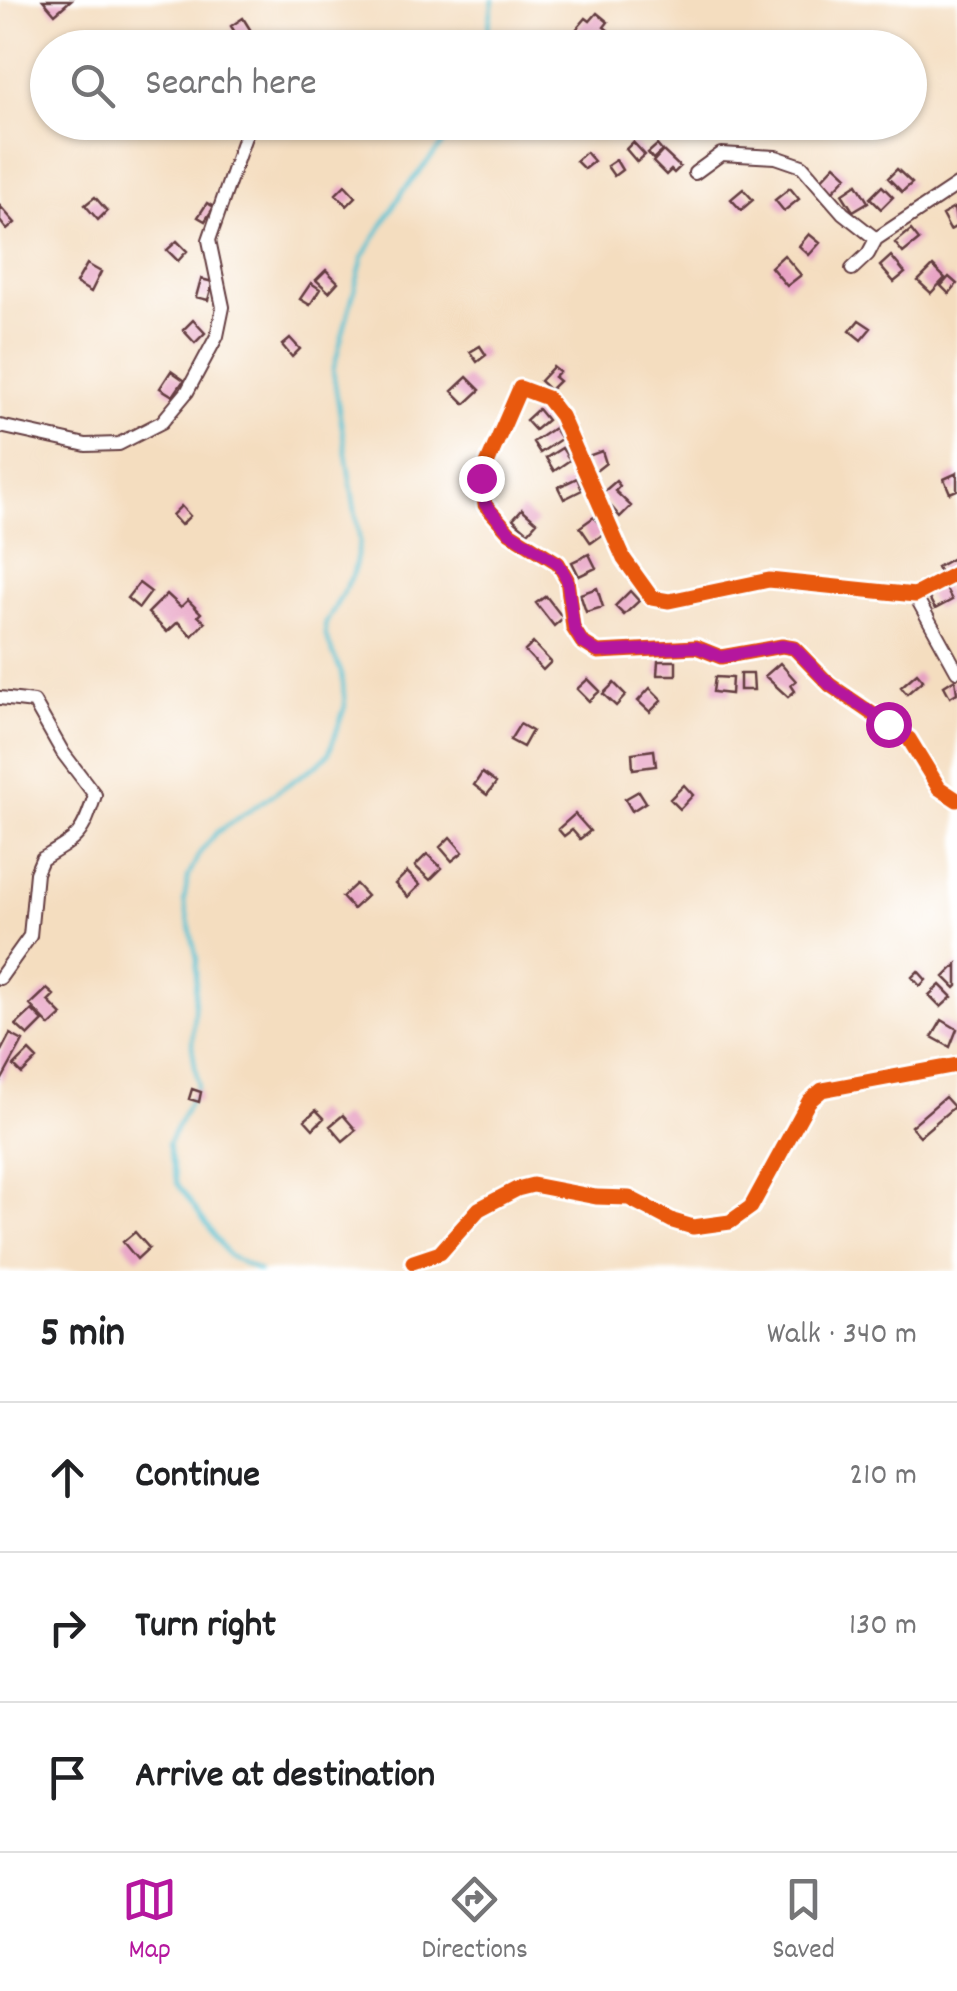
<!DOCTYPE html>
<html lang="en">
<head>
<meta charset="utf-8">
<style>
  body { margin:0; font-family:Dekko,sans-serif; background:#f2f2f2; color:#202124 }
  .stop { position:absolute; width:30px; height:30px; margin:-22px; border:8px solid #b5179e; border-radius:50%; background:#fff }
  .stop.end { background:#b5179e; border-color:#fff; box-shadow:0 2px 10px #0008 }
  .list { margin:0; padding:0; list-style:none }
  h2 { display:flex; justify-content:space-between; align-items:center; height:130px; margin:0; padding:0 40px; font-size:42px }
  h2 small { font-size:32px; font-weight:400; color:#757577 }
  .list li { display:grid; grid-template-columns:65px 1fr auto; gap:30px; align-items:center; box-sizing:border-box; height:150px; padding:0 40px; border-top:2px solid #e0e0e0 }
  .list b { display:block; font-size:38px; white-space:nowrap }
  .list em { font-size:32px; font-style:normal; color:#757577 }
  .icon { flex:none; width:55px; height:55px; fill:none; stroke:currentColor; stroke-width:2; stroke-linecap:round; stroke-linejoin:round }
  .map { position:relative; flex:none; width:957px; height:1271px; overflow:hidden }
  .search { position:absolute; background:#fff; box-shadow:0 2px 8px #0004; left:30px; right:30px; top:30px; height:110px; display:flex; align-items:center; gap:25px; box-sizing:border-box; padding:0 35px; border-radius:55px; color:#757577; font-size:38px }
  .sheet { height:580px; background:#fff }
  nav { display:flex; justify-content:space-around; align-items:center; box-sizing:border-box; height:140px; border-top:2px solid #e0e0e0; background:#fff; font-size:28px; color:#757577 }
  nav a { display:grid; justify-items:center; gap:5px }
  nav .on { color:#b5179e }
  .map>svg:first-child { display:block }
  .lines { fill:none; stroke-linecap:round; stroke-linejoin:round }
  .stream { stroke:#56c1d2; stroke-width:4 }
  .building { fill:#e7a0c3 }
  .minor-casing { stroke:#643c41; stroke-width:16 }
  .minor { stroke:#fff; stroke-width:12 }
  .cycleway-casing { stroke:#fff; stroke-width:21 }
  .cycleway { stroke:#e8590c; stroke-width:15 }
  .route { stroke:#b5179e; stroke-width:12 }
</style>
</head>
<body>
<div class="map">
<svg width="957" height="1271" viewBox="0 0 957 1271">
  <rect width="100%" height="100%" fill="#fff"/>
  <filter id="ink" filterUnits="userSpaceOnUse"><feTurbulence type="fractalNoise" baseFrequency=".01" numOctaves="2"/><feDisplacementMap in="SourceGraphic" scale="20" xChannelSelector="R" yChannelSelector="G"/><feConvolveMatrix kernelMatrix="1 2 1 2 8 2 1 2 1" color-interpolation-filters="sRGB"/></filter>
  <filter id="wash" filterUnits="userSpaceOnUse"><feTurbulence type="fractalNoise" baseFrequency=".0048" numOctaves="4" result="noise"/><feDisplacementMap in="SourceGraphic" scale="40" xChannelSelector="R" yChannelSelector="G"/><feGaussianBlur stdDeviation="2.25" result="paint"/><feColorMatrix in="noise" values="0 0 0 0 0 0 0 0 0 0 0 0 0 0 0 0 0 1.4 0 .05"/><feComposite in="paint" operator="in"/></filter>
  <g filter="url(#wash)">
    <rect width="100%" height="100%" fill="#f4ddbf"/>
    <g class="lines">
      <path class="stream" d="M485,48L493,0
        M259,1271L229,1256L177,1183L168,1144L198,1085L192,1046L197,959L184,901L188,877L199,854L216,833L318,764L329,753L345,706L342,674L326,637L325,625L353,574L360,542L333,371L363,257L403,191L461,122"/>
    </g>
    <g id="blocks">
      <path class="building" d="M43,0H71L55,14Z
        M597,13L608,22L604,27L609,31L595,48H580L569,38L586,18L590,21Z
        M243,18L251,31L239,39L231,26Z
        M633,142L645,155L637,162L626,149Z
        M657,145L662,151L653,159L648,153Z
        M663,151L680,167L674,173L671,170L666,175L653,162Z
        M586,152L594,161L584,169L576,161Z
        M616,160L622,170L614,176L607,166Z
        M835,165L847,176L830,194L818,183Z
        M897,169L912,183L902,192L888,178Z
        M857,184L868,202L853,211L842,194Z
        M345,185L356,197L347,206L336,194Z
        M882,186L893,197L881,209L870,198Z
        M790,188L799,199L784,211L775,200Z
        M743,189L753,200L741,210L731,199Z
        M95,197L107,211L98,220L85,205Z
        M207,203L214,207L205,221L198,217Z
        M0,206L15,223L7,230L0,221Z
        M954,208L957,226L950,230L942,215Z
        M911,230L919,240L903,253L895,243Z
        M809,234L820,243L809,255L799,246Z
        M177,241L187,251L178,261L167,250Z
        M784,255L801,275L787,286L771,267Z
        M891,256L905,273L894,282L880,266Z
        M87,264L101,272L91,292L76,283Z
        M933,266L945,278L931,293L918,281Z
        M326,270L338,282L329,292L316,280Z
        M949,277L957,284L949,294L941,286Z
        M201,279L213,282L208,300L196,297Z
        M311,283L320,289L310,305L300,299Z
        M193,320L205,333L195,343L183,330Z
        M859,320L871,328L861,340L850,331Z
        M290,338L300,349L292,357L282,345Z
        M480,346L486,355L477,362L470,352Z
        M553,367L559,372L554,377L559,381L550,390L540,381Z
        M171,371L184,380L173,396L160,388Z
        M467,377L480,390L465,404L452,391Z
        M538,409L547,420L535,430L526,420Z
        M554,428L561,439L540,453L533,442Z
        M562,448L570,460L554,471L546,458Z
        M602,451L606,463L592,474L585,457Z
        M957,473V490L950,493L944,479Z
        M577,478L582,490L564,499L558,487Z
        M616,481L620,486L615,491L631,506L620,517L601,494Z
        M181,506L190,516L181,525L172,515Z
        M522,509L537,522L528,532L513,519Z
        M594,517L605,533L591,543L580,527Z
        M589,554L596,568L579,576L572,562Z
        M955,557L957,564L941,574L937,567Z
        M139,583L151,592L139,608L127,598Z
        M944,585L952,600L935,609L927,594Z
        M597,588L603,607L586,612L580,594Z
        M630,591L639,601L624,615L615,606Z
        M167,594L181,607L188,600L201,613L198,616L205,622L192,636L178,622L167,632L148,613Z
        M546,596L563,618L554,626L536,603Z
        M533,643L551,662L543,670L525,651Z
        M658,661H676V675H657Z
        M780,663L796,681L791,685L795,691L788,697L765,676Z
        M917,673L923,680L907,694L901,687Z
        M740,674H753L754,690H740Z
        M715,677L732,678L731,694L713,692Z
        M588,679L600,691L589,701L577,689Z
        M955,679L957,693L950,697L944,686Z
        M614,683L626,695L616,706L603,694Z
        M650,688L662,700L650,712L638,701Z
        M520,724L532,731L523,747L510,740Z
        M654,750L656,766L633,769L632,753Z
        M482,773L496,783L487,795L474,785Z
        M684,785L693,795L680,809L670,799Z
        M639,791L646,802L632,811L625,799Z
        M575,814L590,831L580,839L572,830L564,836L558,829Z
        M450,837L463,852L452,861L440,847Z
        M427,854L442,868L430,880L415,866Z
        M407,872L420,885L408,897L395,884Z
        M356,884L367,896L353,909L342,897Z
        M957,964V986L955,988L944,977Z
        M918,971L926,980L920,986L912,977Z
        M940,985L952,997L941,1007L929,995Z
        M47,989L54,995L48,1001L62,1015L50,1026L30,1005Z
        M32,1010L43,1021L28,1036L16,1025Z
        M942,1020L957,1029L950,1047L932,1037Z
        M10,1034L23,1041L0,1083V1053Z
        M29,1051L37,1059L22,1074L14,1066Z
        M192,1089L201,1092L199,1102L189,1099Z
        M945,1097L954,1107L920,1136L911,1126Z
        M316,1110L324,1118L313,1129L305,1120Z
        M343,1115L356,1130L343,1141L330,1126Z
        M135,1232L149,1248L137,1259L123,1242Z"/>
    </g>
  </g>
  <g filter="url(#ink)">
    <use href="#blocks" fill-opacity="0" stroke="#643c41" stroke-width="2.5"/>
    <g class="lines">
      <defs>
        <path id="minor" d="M695,173L721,154L776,157L802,166L843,213L876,239
          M852,269L868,254L876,239L957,185
          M0,426L86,445L119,444L162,422L187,392L217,336L223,307L209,240L250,122
          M957,573L915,595L769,580L669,601L652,598L624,559L561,416L547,398L520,388L481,478L485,505L510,533L558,563L567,579L573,628L582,642L598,652L696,647L721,657L782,646L794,648L830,685L909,739L939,788L957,800
          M915,595L957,671
          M0,698L34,702L63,753L95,795C82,836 79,837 42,859L36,873L30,936L0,978
          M413,1262L440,1253L479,1209L517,1189L533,1185L596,1197L629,1198L673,1221L693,1227L730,1222L751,1207L809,1101L822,1090L957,1065"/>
      </defs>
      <use href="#minor" class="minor-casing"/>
      <use href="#minor" class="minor"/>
      <defs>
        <path id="cycleway" d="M957,573L915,595L769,580L669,601L652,598L624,559L561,416L547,398L520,388L481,478L485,505L510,533L558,563L567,579L573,628L582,642L598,652L696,647L721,657L782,646L794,648L830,685L909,739L939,788L957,800
          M413,1262L440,1253L479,1209L517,1189L533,1185L596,1197L629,1198L673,1221L693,1227L730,1222L751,1207L809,1101L822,1090L957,1065"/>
      </defs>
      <use href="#cycleway" class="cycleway-casing"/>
      <use href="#cycleway" class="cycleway"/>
    </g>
  </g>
  <g class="lines" filter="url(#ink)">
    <path class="route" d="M481,478L485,504L510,533L558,563L567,579L574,628L582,642L598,652L696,647L721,657L782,646L794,648L830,685L888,724"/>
  </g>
</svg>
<div class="stop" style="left:888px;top:724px"></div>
<div class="stop end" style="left:481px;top:478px"></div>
<div class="search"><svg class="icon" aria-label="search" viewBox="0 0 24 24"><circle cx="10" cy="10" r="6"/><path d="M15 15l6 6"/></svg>Search here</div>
</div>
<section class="sheet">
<h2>5 min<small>Walk · 340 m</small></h2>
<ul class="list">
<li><svg class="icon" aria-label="ahead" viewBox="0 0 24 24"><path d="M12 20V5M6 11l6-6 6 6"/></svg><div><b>Continue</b></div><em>210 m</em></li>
<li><svg class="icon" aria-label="right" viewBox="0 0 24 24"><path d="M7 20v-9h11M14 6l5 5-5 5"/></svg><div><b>Turn right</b></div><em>130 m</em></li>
<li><svg class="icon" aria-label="arrive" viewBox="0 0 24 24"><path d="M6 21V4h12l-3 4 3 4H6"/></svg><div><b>Arrive at destination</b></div></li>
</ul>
</section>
<nav>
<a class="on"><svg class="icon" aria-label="map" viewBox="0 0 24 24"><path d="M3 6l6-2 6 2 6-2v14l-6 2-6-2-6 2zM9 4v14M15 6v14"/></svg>Map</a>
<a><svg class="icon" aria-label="directions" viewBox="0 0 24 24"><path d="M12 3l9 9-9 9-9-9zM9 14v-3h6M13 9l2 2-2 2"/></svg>Directions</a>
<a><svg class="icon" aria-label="saved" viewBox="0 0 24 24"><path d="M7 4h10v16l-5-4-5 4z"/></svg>Saved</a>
</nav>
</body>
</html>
